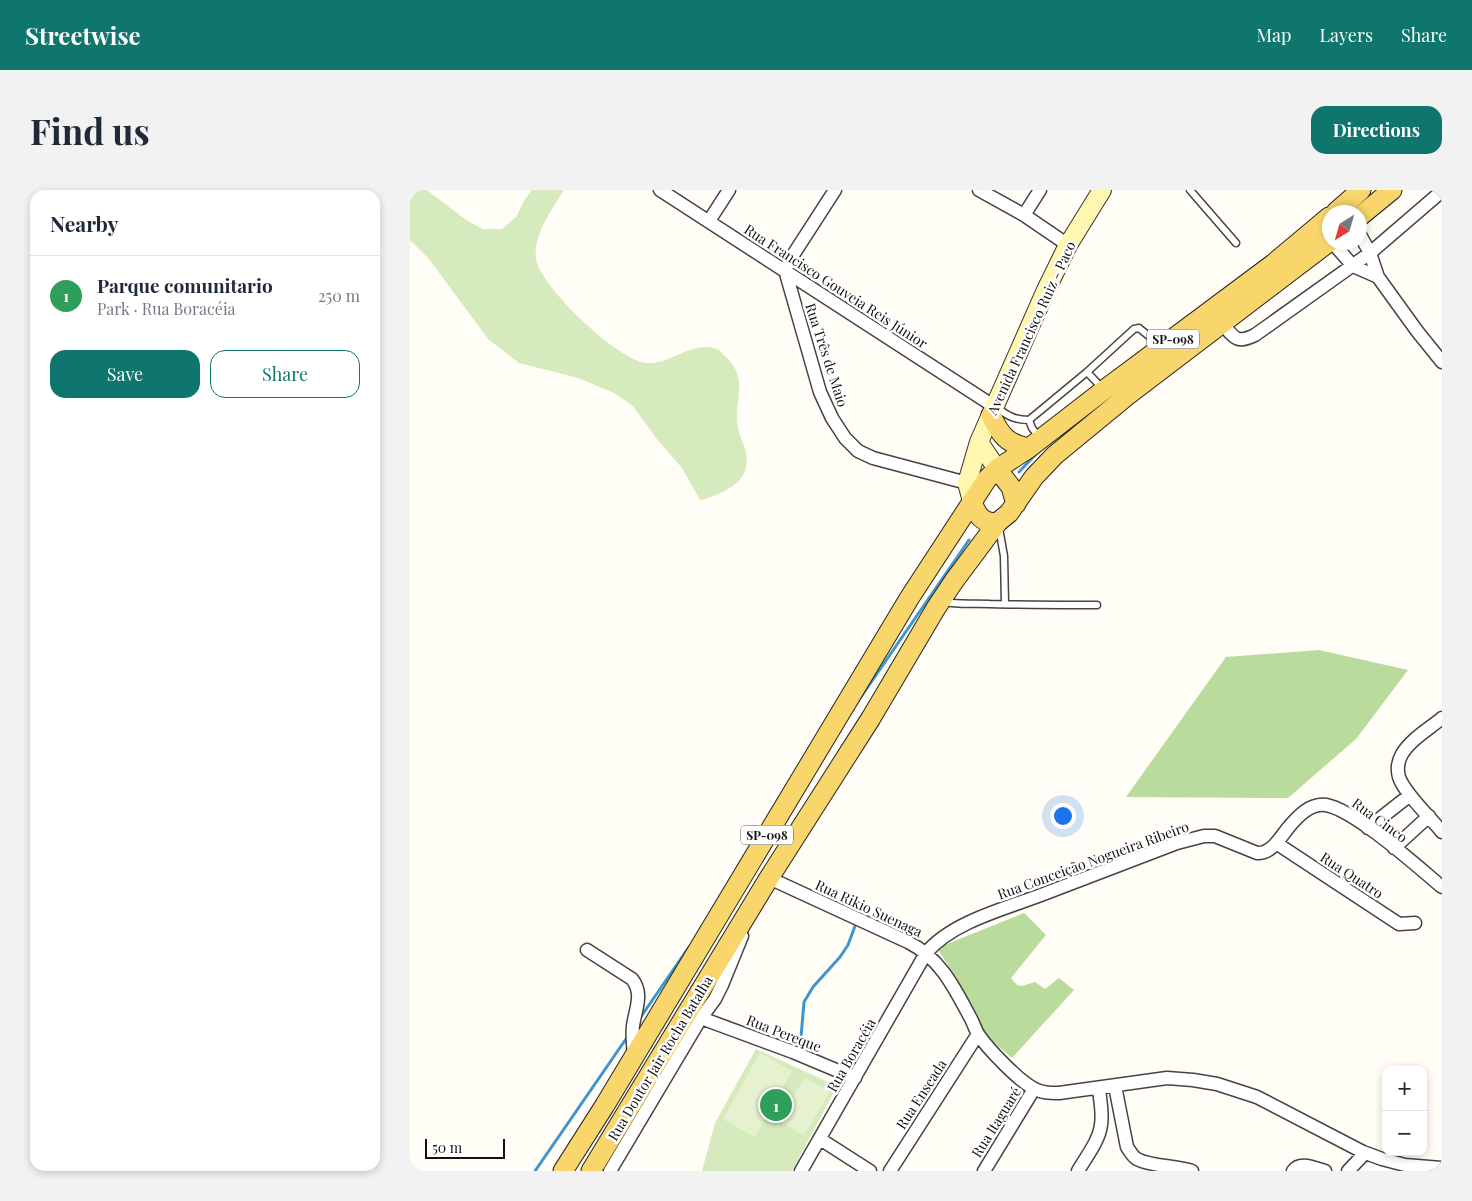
<!DOCTYPE html>
<html lang="en">
<head>
<meta charset="utf-8">
<style>
  body { margin:0; font-family:"Playfair Display",serif; background:#f2f2f3; color:#1f2937 }
  .controls { position:absolute; right:15px; bottom:15px; display:grid; overflow:hidden; border-radius:10px; box-shadow:0 2px 8px #0003 }
  .controls button { width:45px; height:45px; display:grid; place-items:center; padding:0; border:0; border-bottom:1px solid #e0e1e3; background:#fff; color:#1f2937; font:25px sans-serif }
  .compass { position:absolute; left:912px; top:15px; width:45px; height:45px; border-radius:50%; background:#fff; box-shadow:0 2px 8px #0003; rotate:217deg }
  .scale { position:absolute; left:15px; bottom:12px; width:80px; box-sizing:border-box; padding-left:5px; border:2px solid #111; border-top:0; font-size:14px; line-height:18px; white-space:nowrap; color:#111; -webkit-text-stroke:4px #fff; paint-order:stroke }
  .you { position:absolute; left:652px; top:625px; width:18px; height:18px; margin:-12px; border:4px solid #fff; border-radius:50%; background:#1a73e8; box-shadow:0 0 0 8px #1a73e833 }
  .badge { display:grid; place-items:center; width:32px; height:32px; border-radius:50%; background:#0f766e; color:#fff; font-size:16px; font-weight:700 }
  .pin { position:absolute; translate:-50% -50%; border:2px solid #fff; box-shadow:0 1px 5px #0006 }
  .list { margin:0; padding:0; list-style:none }
  h2 { display:flex; justify-content:space-between; align-items:center; height:65px; margin:0; padding:0 20px; font-size:21px }
  h2 small { font-size:16px; font-weight:400; color:#747a83 }
  .list li { display:grid; grid-template-columns:32px 1fr auto; gap:15px; align-items:center; box-sizing:border-box; height:80px; padding:0 20px; border-top:1px solid #e0e1e3 }
  .list b { display:block; font-size:19px; white-space:nowrap }
  .list p { margin:0; font-size:16px; white-space:nowrap; color:#747a83 }
  .list em { font-size:16px; font-style:normal; color:#747a83 }
  .actions { display:flex; gap:10px; padding:15px 20px }
  .actions a { flex:1; padding:11px 0; border:1px solid #0f766e; border-radius:15px; text-align:center; font-size:18px; color:#0f766e }
  .actions .main { background:#0f766e; color:#fff }
  .map { position:relative; flex:none; width:1032px; height:981px; overflow:hidden; border-radius:15px }
  header { display:flex; align-items:center; gap:30px; box-sizing:border-box; height:70px; padding:0 25px; background:#0f766e; color:#fff }
  header strong { font-size:24px }
  nav { display:flex; gap:28px; margin-inline-start:auto; font-size:18px }
  .intro { display:flex; align-items:center; justify-content:space-between; box-sizing:border-box; height:120px; padding:0 30px }
  h1 { margin:0; font-size:35px }
  .button { padding:12px 22px; border-radius:15px; background:#0f766e; color:#fff; font-size:18px; font-weight:700 }
  main { display:flex; gap:30px; padding:0 30px }
  aside { flex:1; background:#fff; border-radius:15px; box-shadow:0 2px 8px #0003 }
  .map>svg:first-child { display:block }
  .green { fill:#d5ebbd }
  .forest { fill:#b9dc9c }
  .pitch { fill:#e6f2cf }
  .lines { fill:none; stroke-linecap:round; stroke-linejoin:round }
  .stream { stroke:#3f96cf; stroke-width:3 }
  .lane-casing { stroke:#444; stroke-width:9 }
  .street-casing { stroke:#444; stroke-width:15 }
  .secondary-casing { stroke:#333; stroke-width:20 }
  .primary-casing { stroke:#222; stroke-width:21 }
  .lane { stroke:#fff; stroke-width:6 }
  .street { stroke:#fff; stroke-width:12 }
  .secondary { stroke:#fff6b0; stroke-width:18 }
  .primary { stroke:#f9d66b; stroke-width:19 }
  .labels { text-anchor:middle; dominant-baseline:central; stroke-width:5; stroke-linejoin:round; paint-order:stroke }
  .shield { fill:#fff; stroke:#585858; stroke-width:1 }
  .shield-label { font-size:12px; font-weight:bold; fill:#111 }
  .street-label { font-size:14px; fill:#111; stroke:#fff }
</style>
</head>
<body>
<header>
<strong>Streetwise</strong>
<nav><a>Map</a><a>Layers</a><a>Share</a></nav>
</header>
<div class="intro"><h1>Find us</h1><a class="button">Directions</a></div>
<main>
<aside>
<h2>Nearby<small></small></h2>
<ul class="list">
<li><span class="badge" style="background:#2e9e5b">1</span><div><b>Parque comunitario</b><p>Park · Rua Boracéia</p></div><em>250 m</em></li>
</ul>
<div class="actions"><a class="main">Save</a><a>Share</a></div>
</aside>
<div class="map">
<svg width="1032" height="981" viewBox="0 0 1032 981">
  <rect width="100%" height="100%" fill="#fffdf5"/>
  <path class="green" d="M0,0H17L56,30L73,39H92L106,27L115,9L122,0H154C142,20 123,44 126,69C131,98 208,170 236,173C261,175 285,148 309,160C311,162 314,166 317,168C337,188 326,206 327,229C327,250 343,261 334,283C329,297 304,307 290,310L272,278L246,248L223,216L204,203L168,188L109,173L78,149L19,69L0,50Z
    M346,859L427,896L382,981H292L305,933Z"/>
  <path class="forest" d="M909,460L998,480L946,549L878,608L716,607L816,467Z
    M614,723L636,745L601,788L607,795L612,796L625,792L635,799L649,788L664,800L602,868L580,849L567,830L546,787L527,758Z"/>
  <path class="pitch" d="M350,863L382,881L345,947L313,929Z
    M395,888L420,902L394,946L368,930Z"/>
  <g class="lines">
    <path class="stream" d="M609,282L626,264
      M444,517L559,350
      M230,828L279,757
      M386,858L391,847L394,812L403,797L430,767L438,755L445,736
      M125,981L218,846"/>
    <defs>
      <path id="lane" d="M780,0L826,53
        M677,182L693,199
        M587,218C598,226 605,230 619,230
        M629,247L622,238L619,230L677,182L724,139L729,138L751,156
        M589,338L594,366L595,414
        M534,412C551,415 563,413 580,414C616,415 651,415 687,415"/>
      <path id="street" d="M250,0L585,217
        M425,0L383,65L375,80L410,202L422,228L435,248L448,261L463,268L557,293
        M569,0L614,25L658,55
        M614,25L630,0
        M299,31L319,0
        M949,43L960,63L968,87L1007,141L1032,172
        M922,52L943,76L968,87
        M813,134C824,148 827,154 845,145L960,63L1032,1
        M1032,528C1019,539 1001,549 992,564C988,571 987,580 989,587C994,603 1021,628 1032,642
        M958,638L1000,605
        M866,653L989,734L1005,733
        M984,658L1019,626
        M359,688L498,752C530,768 544,797 560,827C563,832 565,839 568,844C578,859 608,890 623,898C631,903 640,903 649,903L757,888L783,890L807,894L847,907L953,962L972,969L995,975L1032,978
        M177,760L222,789C234,804 225,820 223,836C222,846 223,856 224,865
        M291,828L383,862L445,888
        M705,896L717,957C720,961 722,966 727,969C742,977 765,975 782,981
        M410,949L460,981
        M200,981L291,828L305,809L312,795L332,746
        M391,981L516,763C542,732 594,719 631,705C676,688 722,670 767,653L794,646H805L847,663C861,664 870,648 878,638C888,626 900,613 916,615C945,620 1008,677 1032,697
        M480,981L568,844
        M574,981L624,899
        M668,981C676,967 689,951 691,935C693,923 690,910 689,899
        M883,981C890,971 904,978 915,981
        M938,981L955,963"/>
      <path id="secondary" d="M569,252L587,279
        M562,311L557,293L569,252L636,100L658,55L692,0"/>
      <path id="primary" d="M926,22L951,0
        M949,27L982,0
        M581,225C590,245 597,254 619,258
        M587,279L601,297L606,314
        M562,311C566,324 573,335 588,332
        M153,981L195,915L500,407L577,289L587,279L619,258L694,200L863,74L919,27
        M181,981L359,688L461,528L526,418L544,391L588,332L599,323L624,287L645,265L718,205L919,52"/>
    </defs>
    <use href="#lane" class="lane-casing"/>
    <use href="#street" class="street-casing"/>
    <use href="#secondary" class="secondary-casing"/>
    <use href="#primary" class="primary-casing"/>
    <use href="#lane" class="lane"/>
    <use href="#street" class="street"/>
    <use href="#secondary" class="secondary"/>
    <use href="#primary" class="primary"/>
  </g>
  <g class="labels">
    <g class="shield">
      <rect x="737" y="139.5" width="52" height="19" rx="4"/>
      <rect x="331" y="635.5" width="52" height="19" rx="4"/>
    </g>
    <g class="shield-label">
      <text x="763" y="149">SP-098</text>
      <text x="357" y="645">SP-098</text>
    </g>
    <g class="street-label">
      <text transform="translate(426 96) rotate(33)">Rua Francisco Gouveia Reis Júnior</text>
      <text transform="translate(621 138) rotate(-65)">Avenida Francisco Ruiz - Paco</text>
      <text transform="translate(417 165) rotate(72)">Rua Três de Maio</text>
      <text transform="translate(970 630) rotate(36)">Rua Cinco</text>
      <text transform="translate(683 670) rotate(-20)">Rua Conceição Nogueira Ribeiro</text>
      <text transform="translate(942 685) rotate(33)">Rua Quatro</text>
      <text transform="translate(459 718) rotate(25)">Rua Rikio Suenaga</text>
      <text transform="translate(374 843) rotate(21)">Rua Pereque</text>
      <text transform="translate(441 865) rotate(-60)">Rua Boracéia</text>
      <text transform="translate(250 868) rotate(-59)">Rua Doutor Jair Rocha Batalha</text>
      <text transform="translate(511 904) rotate(-57)">Rua Enseada</text>
      <text transform="translate(586 932) rotate(-58)">Rua Itaguaré</text>
    </g>
  </g>
</svg>
<div class="controls">
<button>+</button>
<button>−</button>
</div>
<svg class="compass" viewBox="-18 -18 36 36"><path d="M0-13l5 13h-10z" fill="#e53935"/><path d="M0 13l5-13h-10z" fill="#747a83"/></svg>
<div class="scale">50 m</div>
<div class="you"></div>
<div class="pin badge" style="left:366px;top:915px;background:#2e9e5b">1</div>
</div>
</main>
</body>
</html>
